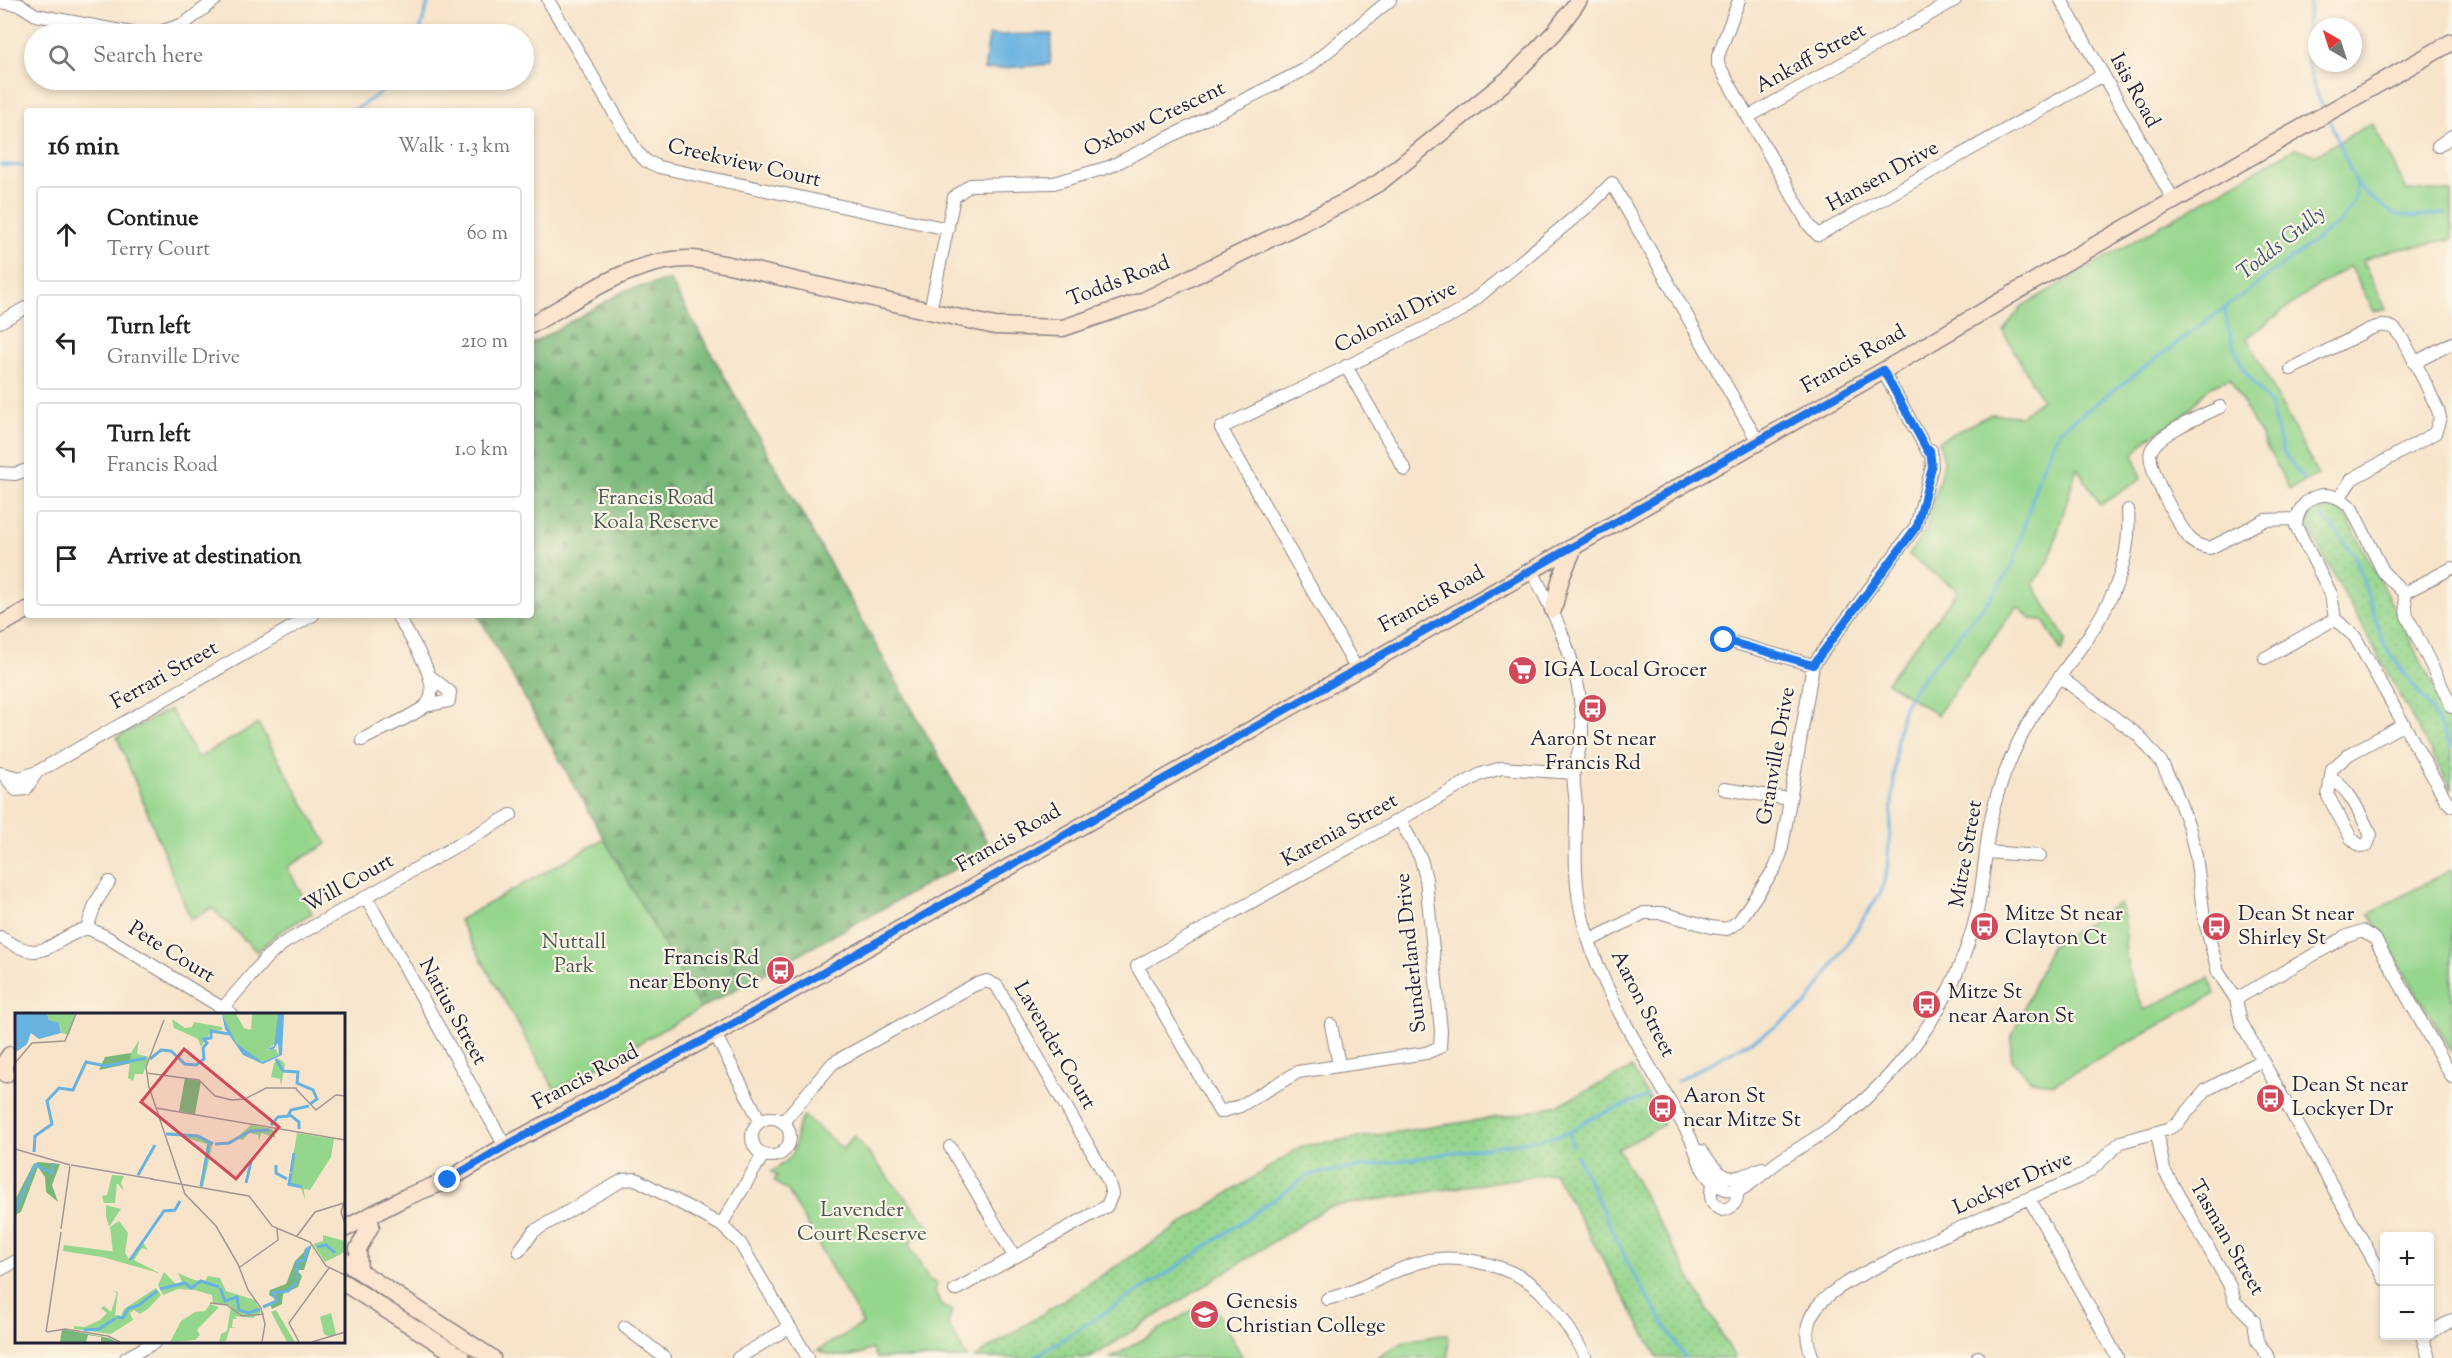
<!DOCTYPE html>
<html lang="en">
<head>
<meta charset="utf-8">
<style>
  body { margin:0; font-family:"Sorts Mill Goudy",serif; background:#f6f6f6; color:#222 }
  .controls { position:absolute; right:18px; bottom:18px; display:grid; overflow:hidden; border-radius:6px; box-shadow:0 3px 9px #0003 }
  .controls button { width:54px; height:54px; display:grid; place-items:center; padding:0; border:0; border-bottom:2px solid #e0e0e0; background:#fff; color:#222; font:30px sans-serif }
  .compass { position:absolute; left:2308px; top:18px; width:54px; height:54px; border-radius:50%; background:#fff; box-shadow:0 3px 9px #0003; rotate:321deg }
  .stop { position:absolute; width:18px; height:18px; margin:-14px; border:4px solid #1a73e8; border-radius:50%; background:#fff }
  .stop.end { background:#1a73e8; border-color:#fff; box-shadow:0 2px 6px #0008 }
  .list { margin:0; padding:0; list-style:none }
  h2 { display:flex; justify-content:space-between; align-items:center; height:78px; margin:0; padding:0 24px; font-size:26px }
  h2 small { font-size:20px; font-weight:400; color:#767676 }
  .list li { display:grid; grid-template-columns:39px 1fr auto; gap:18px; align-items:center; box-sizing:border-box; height:96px; margin:0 12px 12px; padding:0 12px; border:2px solid #e0e0e0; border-radius:6px }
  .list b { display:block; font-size:22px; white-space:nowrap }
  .list p { margin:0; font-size:20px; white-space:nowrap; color:#767676 }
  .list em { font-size:20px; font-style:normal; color:#767676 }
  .icon { flex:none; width:33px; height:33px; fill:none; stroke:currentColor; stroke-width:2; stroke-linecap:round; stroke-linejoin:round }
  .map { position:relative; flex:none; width:2452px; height:1358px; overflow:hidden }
  .search { position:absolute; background:#fff; box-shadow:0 3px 9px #0003; left:24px; top:24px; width:510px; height:66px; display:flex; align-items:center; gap:15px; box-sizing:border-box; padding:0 21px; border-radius:33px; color:#767676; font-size:22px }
  .panel { position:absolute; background:#fff; box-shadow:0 3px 9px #0003; left:24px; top:108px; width:510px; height:510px; border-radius:6px }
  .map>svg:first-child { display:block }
  .grass { fill:url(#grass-dots); stroke:#5c7c64; stroke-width:1.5 }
  .forest { fill:url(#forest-firs); stroke:#4d6c5a; stroke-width:1.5 }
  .park { fill:#95d68d; stroke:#5c7c64; stroke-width:1.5 }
  .water { fill:#68b2e0; stroke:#456a8e; stroke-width:1.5 }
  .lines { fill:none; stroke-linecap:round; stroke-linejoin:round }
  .stream { stroke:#68b2e0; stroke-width:3 }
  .street-casing { stroke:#8c8383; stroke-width:14 }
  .secondary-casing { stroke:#8c8383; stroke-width:19 }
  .street { stroke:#fff; stroke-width:12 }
  .secondary { stroke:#fce5cf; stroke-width:16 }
  .route { stroke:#1a73e8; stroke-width:8 }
  .labels { text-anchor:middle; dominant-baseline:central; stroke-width:4.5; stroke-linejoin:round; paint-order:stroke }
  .street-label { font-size:21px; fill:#22223b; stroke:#fcf5e5 }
  .park-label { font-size:21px; fill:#445854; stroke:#fcf5e5 }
  .poi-label { font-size:21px; fill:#22223b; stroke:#fcf5e5; text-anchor:start }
  .water-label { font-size:22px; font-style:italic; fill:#3a5475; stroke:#fcf5e5 }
  .inset-river { fill:none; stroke:#68b2e0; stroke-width:3 }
  .inset-road { fill:none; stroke:#a29691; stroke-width:1.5 }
  .view { fill:#d1495b; fill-opacity:0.15; stroke:#d1495b; stroke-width:3 }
  .inset-edge { fill:none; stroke:#22223b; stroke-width:3 }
</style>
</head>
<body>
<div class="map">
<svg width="2452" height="1358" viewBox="0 0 2452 1358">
  <defs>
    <pattern id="grass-dots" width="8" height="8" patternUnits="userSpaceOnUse" patternTransform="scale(1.5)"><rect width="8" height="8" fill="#95d68d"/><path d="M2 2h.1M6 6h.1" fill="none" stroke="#80b77b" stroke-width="1.8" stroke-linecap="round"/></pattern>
    <pattern id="forest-firs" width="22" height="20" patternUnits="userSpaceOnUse" patternTransform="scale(1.5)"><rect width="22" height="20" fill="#78b778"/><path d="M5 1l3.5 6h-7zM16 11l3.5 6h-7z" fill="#629464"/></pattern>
  </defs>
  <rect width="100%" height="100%" fill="#fcf5e5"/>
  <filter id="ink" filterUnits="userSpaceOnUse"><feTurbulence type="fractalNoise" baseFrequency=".0167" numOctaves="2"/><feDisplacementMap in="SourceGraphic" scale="12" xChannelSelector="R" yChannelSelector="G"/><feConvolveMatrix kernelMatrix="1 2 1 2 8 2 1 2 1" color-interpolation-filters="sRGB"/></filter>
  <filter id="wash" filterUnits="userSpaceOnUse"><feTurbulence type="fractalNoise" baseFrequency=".008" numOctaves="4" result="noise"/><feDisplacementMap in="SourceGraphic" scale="24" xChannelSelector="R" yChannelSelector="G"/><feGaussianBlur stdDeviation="1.35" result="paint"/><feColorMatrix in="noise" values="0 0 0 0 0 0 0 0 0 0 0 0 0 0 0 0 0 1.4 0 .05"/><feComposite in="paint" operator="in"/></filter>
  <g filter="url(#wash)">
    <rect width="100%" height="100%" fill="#f7e4cb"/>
    <path class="grass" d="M2323,502L2335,503L2345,513L2452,722V790L2307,526L2312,507Z
      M1632,1068L1664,1125L1618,1149L1735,1358H1658L1554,1173L1328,1207L1090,1358H974L1302,1146L1520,1114L1558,1105Z"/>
    <path class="forest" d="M670,280L991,849L700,1009L478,615H531V344L626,290Z"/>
    <path class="park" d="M2372,123L2407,190L2452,192V239L2385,252L2363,260L2386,309L2374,311L2350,266L2310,291L2247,338L2318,475L2290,490L2230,379C2199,388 2204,398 2184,415C2164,432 2149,430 2134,455L2141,479L2100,505L2077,467L2049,561L2033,584L2066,640L2061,651L2043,620L2031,619L2017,606L1937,715L1887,682L1958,591L1909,555L1926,529L1944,461L1939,441L1991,414L2020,416L2042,400L2003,331L2022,306L2295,148L2315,155Z
      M170,709L198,758L258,724L327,844L287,867L312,913L278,933L257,952L212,908L191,920L117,737Z
      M604,839L700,1009L555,1090L459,920Z
      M2452,869V1052L2369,914Z
      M2119,903C2130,928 2123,931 2126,955C2129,975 2136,992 2144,1010L2209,978L2215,994L2054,1084L2031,1080L2011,1058V1038L2051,946Z
      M804,1116L843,1149L854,1136L932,1230L908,1243L929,1280L937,1283L934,1292L943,1307L952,1310L948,1324L967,1358H877L872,1349C854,1358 835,1358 818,1350L863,1324L788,1191L774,1181L777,1176L771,1172C811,1149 785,1140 804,1116Z
      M1210,1300L1243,1358H1111Z
      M1448,1334V1358H1376L1406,1341Z"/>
    <path class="water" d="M1052,34L1050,64L984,70L989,35Z"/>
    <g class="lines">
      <path class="stream" d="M2311,0C2302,41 2305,70 2323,108
        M419,34L429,0
        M353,111L386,89L392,80
        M0,165L27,166
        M2357,185C2393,217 2396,220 2445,214
        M2225,308L2228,328L2243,369L2270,404L2283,452L2304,480
        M2322,516L2340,535L2356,559L2384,645L2432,711L2452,748
        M1677,1081L1766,1033L1807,1004L1881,892L1887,871L1897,738L1903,709L1915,687L1994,594L2013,564L2039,475L2059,431L2340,222L2352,206L2357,185L2329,119
        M1569,1132L1572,1146
        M1577,1156L1630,1268L1685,1358
        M1033,1358L1174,1269L1309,1175L1548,1138L1569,1132L1589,1119L1648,1096"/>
    </g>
  </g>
  <g filter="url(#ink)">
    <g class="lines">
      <defs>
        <path id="street" d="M548,0L637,152L646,161L659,167L948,229
          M1739,0L1718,56V64L1809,225L1818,235L2103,75
          M2061,0L2174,201
          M0,2L20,5L36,15L137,34L160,32L184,24L215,0
          M1748,117L1955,0
          M2438,146L2452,136
          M930,311L954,197L970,185L1054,183L1109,167L1306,69L1390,0
          M0,322L27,307
          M2414,363L2452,343
          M1346,366L1405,470
          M2291,369L2370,329C2378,326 2385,324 2393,328C2405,336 2430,394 2438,410L2440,418L2435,433L2352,479L2340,497
          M2220,407C2202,416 2158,433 2151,451C2145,465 2181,532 2193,542C2198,546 2203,547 2210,548L2265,520L2297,519
          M0,473L15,474L27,470
          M1531,569C1558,620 1583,672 1582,732C1582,745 1576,758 1574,771C1572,783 1576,796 1576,807C1576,846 1573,882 1583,920C1602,997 1651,1065 1689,1135C1696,1148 1699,1168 1710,1179C1718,1187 1728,1191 1738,1191C1755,1183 1767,1169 1782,1159C1800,1147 1819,1137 1835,1124C1900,1075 1949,1009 1972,931C1982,898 1984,863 1989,829C1994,799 2005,770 2018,743C2057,662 2135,609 2128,510
          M2404,593L2452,568
          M1724,640L1813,665
          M2265,658L2335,619
          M1356,668L1221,428L1462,310L1593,202L1612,183L1757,440
          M2060,677L2138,735L2161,762L2175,790L2189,827L2196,856L2204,918L2218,972L2236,999L2241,1022L2262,1060L2384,1279
          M426,706L449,701L450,692L431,677
          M2452,707L2407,616L2404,593L2384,573L2352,509C2332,485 2298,493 2296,526L2331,594L2335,619L2355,637L2446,800L2452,806
          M362,740C381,729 406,720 424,707C448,689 408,635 397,615
          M0,773L20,778L37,772L313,615
          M4,775L16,790L26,789L37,772
          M2332,779C2351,790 2361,816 2371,835L2367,845L2360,846L2351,838L2328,796L2332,769L2348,755L2404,724
          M1724,789L1789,799
          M1400,820L1421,859L1426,879L1441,1031L1440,1047L1426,1053L1298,1072L1240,1106L1220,1112L1137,966L1481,774L1502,768L1573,773
          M1987,852L2040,856
          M366,897L505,1146
          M87,928L105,936L232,1014
          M0,937C46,967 47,941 87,928L96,902L109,882
          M1589,941L1644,913H1662L1711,927L1727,929L1739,921L1775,868L1781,853L1813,665L1916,526L1932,467L1931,450L1928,452L1883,371
          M2236,999L2345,937L2362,931L2375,939L2452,1077
          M223,1008L267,957L284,943L511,815
          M1331,1025L1339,1065
          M715,1034L760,1121
          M752 1137a19 19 0 1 1 38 0a19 19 0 1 1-38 0Z
          M783,1122L833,1063L974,985L987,981L997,986L1108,1180L1112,1194L1107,1206L955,1290
          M2157,1133L2164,1170L2229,1284L2235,1302L2254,1321L2257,1341L2269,1358
          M950,1147L1014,1256
          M1701,1151C1724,1181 1728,1184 1762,1168
          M1719,1178C1708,1189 1707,1203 1723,1210C1738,1207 1738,1196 1738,1183
          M2029,1198L2117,1357
          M721,1225L763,1155
          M519,1251L534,1231L623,1180L636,1179L721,1225L740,1243L808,1358
          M0,1270L16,1261
          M1327,1299C1364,1291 1387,1271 1421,1262C1457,1252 1516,1266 1542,1293C1559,1311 1574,1336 1586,1358
          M625,1327L665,1358
          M2430,1333L2452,1320
          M2422,1336L2429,1358
          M1978,1357V1358
          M126,1358L155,1342
          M738,1358L790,1327
          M1813,1358C1805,1340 1804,1323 1817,1307C1834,1285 1875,1268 1899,1256C1958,1228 2017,1203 2077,1178L2091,1170L2121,1142L2168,1129L2177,1124L2206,1090L2262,1060"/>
        <path id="secondary" d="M531,325C579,298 635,257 692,259C705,260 717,263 729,265L995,326L1063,328L1145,300L1347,201L1380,182L1511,77L1555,32L1579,0
          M1553,610L1561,578L1575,545
          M0,625L27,610
          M6,1074L3,1065L10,1055
          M344,1229L406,1197L448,1180L505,1146L715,1034L1883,371L2073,258L2452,42
          M344,1261L492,1358
          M359,1271L358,1249L371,1225
          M344,1283L462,1358"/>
      </defs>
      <use href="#street" class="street-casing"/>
      <use href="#secondary" class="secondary-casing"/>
      <use href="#street" class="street"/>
      <use href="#secondary" class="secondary"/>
    </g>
  </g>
  <g class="lines" filter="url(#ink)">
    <path class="route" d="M448,1180L505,1146L715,1034L1883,370L1928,452L1930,450L1932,467L1917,526L1813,665L1724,640"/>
  </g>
  <defs>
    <symbol id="supermarket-disc" viewBox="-11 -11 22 22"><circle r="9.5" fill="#d1495b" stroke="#fcf5e5"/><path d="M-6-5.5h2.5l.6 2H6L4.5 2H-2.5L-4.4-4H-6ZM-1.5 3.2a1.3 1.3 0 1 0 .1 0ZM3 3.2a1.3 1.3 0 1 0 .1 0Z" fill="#fff"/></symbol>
    <symbol id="bus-disc" viewBox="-11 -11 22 22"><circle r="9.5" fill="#d1495b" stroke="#fcf5e5"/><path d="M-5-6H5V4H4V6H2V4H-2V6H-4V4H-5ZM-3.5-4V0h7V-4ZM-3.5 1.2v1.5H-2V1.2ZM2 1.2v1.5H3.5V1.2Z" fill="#fff"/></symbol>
    <symbol id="school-disc" viewBox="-11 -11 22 22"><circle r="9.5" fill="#d1495b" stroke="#fcf5e5"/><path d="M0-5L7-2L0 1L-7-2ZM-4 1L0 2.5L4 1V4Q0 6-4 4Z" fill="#fff"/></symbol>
  </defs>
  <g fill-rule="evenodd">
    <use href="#supermarket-disc" x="1506" y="654" width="33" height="33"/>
    <use href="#bus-disc" x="1576" y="692" width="33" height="33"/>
    <use href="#bus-disc" x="1968" y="910" width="33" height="33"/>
    <use href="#bus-disc" x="2200" y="910" width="33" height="33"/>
    <use href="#bus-disc" x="764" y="954" width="33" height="33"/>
    <use href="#bus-disc" x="1910" y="988" width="33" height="33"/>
    <use href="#bus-disc" x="2254" y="1082" width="33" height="33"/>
    <use href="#bus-disc" x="1646" y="1092" width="33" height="33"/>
    <use href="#school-disc" x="1188" y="1298" width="33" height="33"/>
  </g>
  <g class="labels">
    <g class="street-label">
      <text transform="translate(1811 59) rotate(-29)">Ankaff Street</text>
      <text transform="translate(2134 91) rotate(61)">Isis Road</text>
      <text transform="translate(1155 120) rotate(-25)">Oxbow Crescent</text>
      <text transform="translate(744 164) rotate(13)">Creekview Court</text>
      <text transform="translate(1883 177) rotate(-29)">Hansen Drive</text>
      <text transform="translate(1119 282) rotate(-21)">Todds Road</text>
      <text transform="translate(1396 318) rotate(-27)">Colonial Drive</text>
      <text transform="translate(1854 360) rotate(-30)">Francis Road</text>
      <text transform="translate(1432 600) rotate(-29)">Francis Road</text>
      <text transform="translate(165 676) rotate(-29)">Ferrari Street</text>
      <text transform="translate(1777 756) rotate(-80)">Granville Drive</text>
      <text transform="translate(1340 831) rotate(-29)">Karenia Street</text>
      <text transform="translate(1009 839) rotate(-30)">Francis Road</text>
      <text transform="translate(1967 854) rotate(-80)">Mitze Street</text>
      <text transform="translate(349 884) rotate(-29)">Will Court</text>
      <text transform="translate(171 953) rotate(32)">Pete Court</text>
      <text transform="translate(1412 953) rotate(-96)">Sunderland Drive</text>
      <text transform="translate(1642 1004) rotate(63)">Aaron Street</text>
      <text transform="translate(452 1012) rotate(61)">Natius Street</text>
      <text transform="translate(1054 1046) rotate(60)">Lavender Court</text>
      <text transform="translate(586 1078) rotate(-28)">Francis Road</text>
      <text transform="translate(2013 1184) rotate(-24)">Lockyer Drive</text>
      <text transform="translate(2226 1238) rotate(60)">Tasman Street</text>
    </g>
    <g class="park-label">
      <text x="656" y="499">Francis Road<tspan x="656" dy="24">Koala Reserve</tspan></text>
      <text x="574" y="943">Nuttall<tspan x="574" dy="24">Park</tspan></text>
      <text x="862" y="1211">Lavender<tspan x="862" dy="24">Court Reserve</tspan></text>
    </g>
    <g class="poi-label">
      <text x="1544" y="671">IGA Local Grocer</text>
      <text x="1593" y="740" text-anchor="middle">Aaron St near<tspan x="1593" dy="24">Francis Rd</tspan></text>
      <text x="2005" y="915">Mitze St near<tspan x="2005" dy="24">Clayton Ct</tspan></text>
      <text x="2238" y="915">Dean St near<tspan x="2238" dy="24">Shirley St</tspan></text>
      <text x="759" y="959" text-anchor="end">Francis Rd<tspan x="759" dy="24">near Ebony Ct</tspan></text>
      <text x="1948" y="993">Mitze St<tspan x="1948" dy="24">near Aaron St</tspan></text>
      <text x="2292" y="1086">Dean St near<tspan x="2292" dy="24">Lockyer Dr</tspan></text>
      <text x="1683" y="1097">Aaron St<tspan x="1683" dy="24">near Mitze St</tspan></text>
      <text x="1226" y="1303">Genesis<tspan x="1226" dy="24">Christian College</tspan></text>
    </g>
    <g class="water-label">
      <text transform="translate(2282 244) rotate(-38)">Todds Gully</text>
    </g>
  </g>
  <g transform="translate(15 1013)">
    <rect width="330" height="330" fill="#f7e4cb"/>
    <path d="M157,6L170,15L177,14L179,9L207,14V17L196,18L186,34L183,26L159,15ZM151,119L183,122L198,129L188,174H185L192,131ZM128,230L133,237L127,235L119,247L144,260L87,244L48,238L49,232L110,240L114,246Z" fill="#95d68d"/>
    <path d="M116,40L117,50L84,57L90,44ZM170,65L186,68L180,101L164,98ZM23,149L45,151L37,172L43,189L31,179L30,164L23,154L6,199L0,202L1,185L18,152ZM297,231L289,257H282L287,263L283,274L268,281L267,291L257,296L255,291L261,286L254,282L255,277L271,271L280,248ZM47,316L94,325L102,329H86V324L73,322L71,329H45Z" fill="#78b778"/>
    <path d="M32,1H60L54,22L46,20L45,12L34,7ZM207,1H221L229,15L236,17L237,1H264L261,30L251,37L261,36L264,42L247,49L232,43L219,28ZM124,27L122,41L134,44L128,61H120L118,68L113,65L116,40ZM265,46L270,51L266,73L265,66L256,64L259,50ZM236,112L257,116L261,125L246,120L244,128L243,122L234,120L228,127L221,125ZM282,120L319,126L316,144L295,177L289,176L290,187L286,175L273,173ZM97,162L109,163L106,170L109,178L102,170L100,190H89L87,183L92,182ZM91,192L106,196L94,214L91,203ZM104,208L113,220L110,240L102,241L98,240L95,214ZM308,222L330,228V239L310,249L298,231L308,228ZM149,259L161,271L167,269L163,260L179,267L190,268L193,263L205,265L211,278L240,287L246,299L238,305L220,303L222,306H218L217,314L221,315H215L211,328L204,329L206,321L212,318L216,293L198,290L197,282L179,277L163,276L148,282L143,272ZM141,275L146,282L134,295L125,301L119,297L115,300L118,307L96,321L59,316V313L70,314L85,307L92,300L86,295L89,293L96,299L102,280L97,278L103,279L100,302L106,303L109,296ZM195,291L204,294L182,317L185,322L180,327L155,329L166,308L180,299L190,298ZM261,297L280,329H272L256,299ZM316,300L321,321L315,324L309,321L305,304Z" fill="#95d68d"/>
    <path d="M0,1H32L34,7L44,10L46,20L24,26L16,20L12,31L0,40ZM207,1L221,30L247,49L264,42L263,30L258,37L252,36L259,33L263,1H269L267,42L248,51L228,42L210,16Z" fill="#68b2e0"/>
    <path class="inset-river" d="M135,46L146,37L156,38L170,51L181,52L189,46L188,35L192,30L189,26L196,25V18L214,21M261,46L268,58L283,59L282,70L298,77L302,86L295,91M275,102L284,109V116M256,112L263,104L273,103L276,97L294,93M151,121L183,123L198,131M200,131L214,130L235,118L255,117M19,139L20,123L37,111L32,88L44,75L58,77L71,49L91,53L131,45M261,152V160L272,166M276,159L279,140M276,160L274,171L287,174M123,162L140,132M231,170L236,149M186,173L194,131M0,198L20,152L37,160L38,150M302,234L311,232L320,240M115,247L149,198L160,197L165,188M281,269L283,248L290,247L291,237L295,234M205,275L210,288L222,284L224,297L234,300L245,296M145,276L170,270L176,275L186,268L204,274M248,294L262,288L258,280L273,278L281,270M102,304L108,305L113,296L124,292L142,278M69,317L84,316L101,305"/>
    <path class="inset-road" d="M0,50L17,30L50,28L61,1M131,60L184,67L200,83L217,87L230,86L251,75H282M134,74L170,181L201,213L223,251L233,277L246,295L250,311L247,329M134,75L131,54L149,7M281,76L301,97L321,82L330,83M141,95L330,127M0,136L55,152M56,152L138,166M136,166L234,183L257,213L266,217M330,187L326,199L330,211M46,216L55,153M264,216L295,229L311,253L330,262M282,223L300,199L329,190M225,254L263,227L262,216M195,290L212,292L227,303L249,301M31,319L46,219M32,319L50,316L93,323L105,329M284,329L274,310L314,255M297,329L330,319"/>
    <path class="view" d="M169,36L264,114L221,166L126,89Z"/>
    <rect width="330" height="330" class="inset-edge"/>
  </g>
</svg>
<div class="controls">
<button>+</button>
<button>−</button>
</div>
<svg class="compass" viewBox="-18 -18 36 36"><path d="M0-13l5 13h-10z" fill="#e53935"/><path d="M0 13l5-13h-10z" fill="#767676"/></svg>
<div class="stop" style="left:1724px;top:640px"></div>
<div class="stop end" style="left:448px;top:1180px"></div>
<div class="search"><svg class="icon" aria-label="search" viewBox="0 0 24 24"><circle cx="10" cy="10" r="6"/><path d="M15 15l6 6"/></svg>Search here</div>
<section class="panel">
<h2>16 min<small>Walk · 1.3 km</small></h2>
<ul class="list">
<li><svg class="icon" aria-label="ahead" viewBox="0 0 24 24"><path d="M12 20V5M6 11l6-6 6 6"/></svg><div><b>Continue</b><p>Terry Court</p></div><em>60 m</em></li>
<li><svg class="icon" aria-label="left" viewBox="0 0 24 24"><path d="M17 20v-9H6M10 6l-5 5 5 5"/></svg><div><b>Turn left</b><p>Granville Drive</p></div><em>210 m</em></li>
<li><svg class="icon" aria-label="left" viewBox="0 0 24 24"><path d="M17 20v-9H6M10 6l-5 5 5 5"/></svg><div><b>Turn left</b><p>Francis Road</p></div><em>1.0 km</em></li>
<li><svg class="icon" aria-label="arrive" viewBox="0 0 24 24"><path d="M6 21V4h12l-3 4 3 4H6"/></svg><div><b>Arrive at destination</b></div></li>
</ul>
</section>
</div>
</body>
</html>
